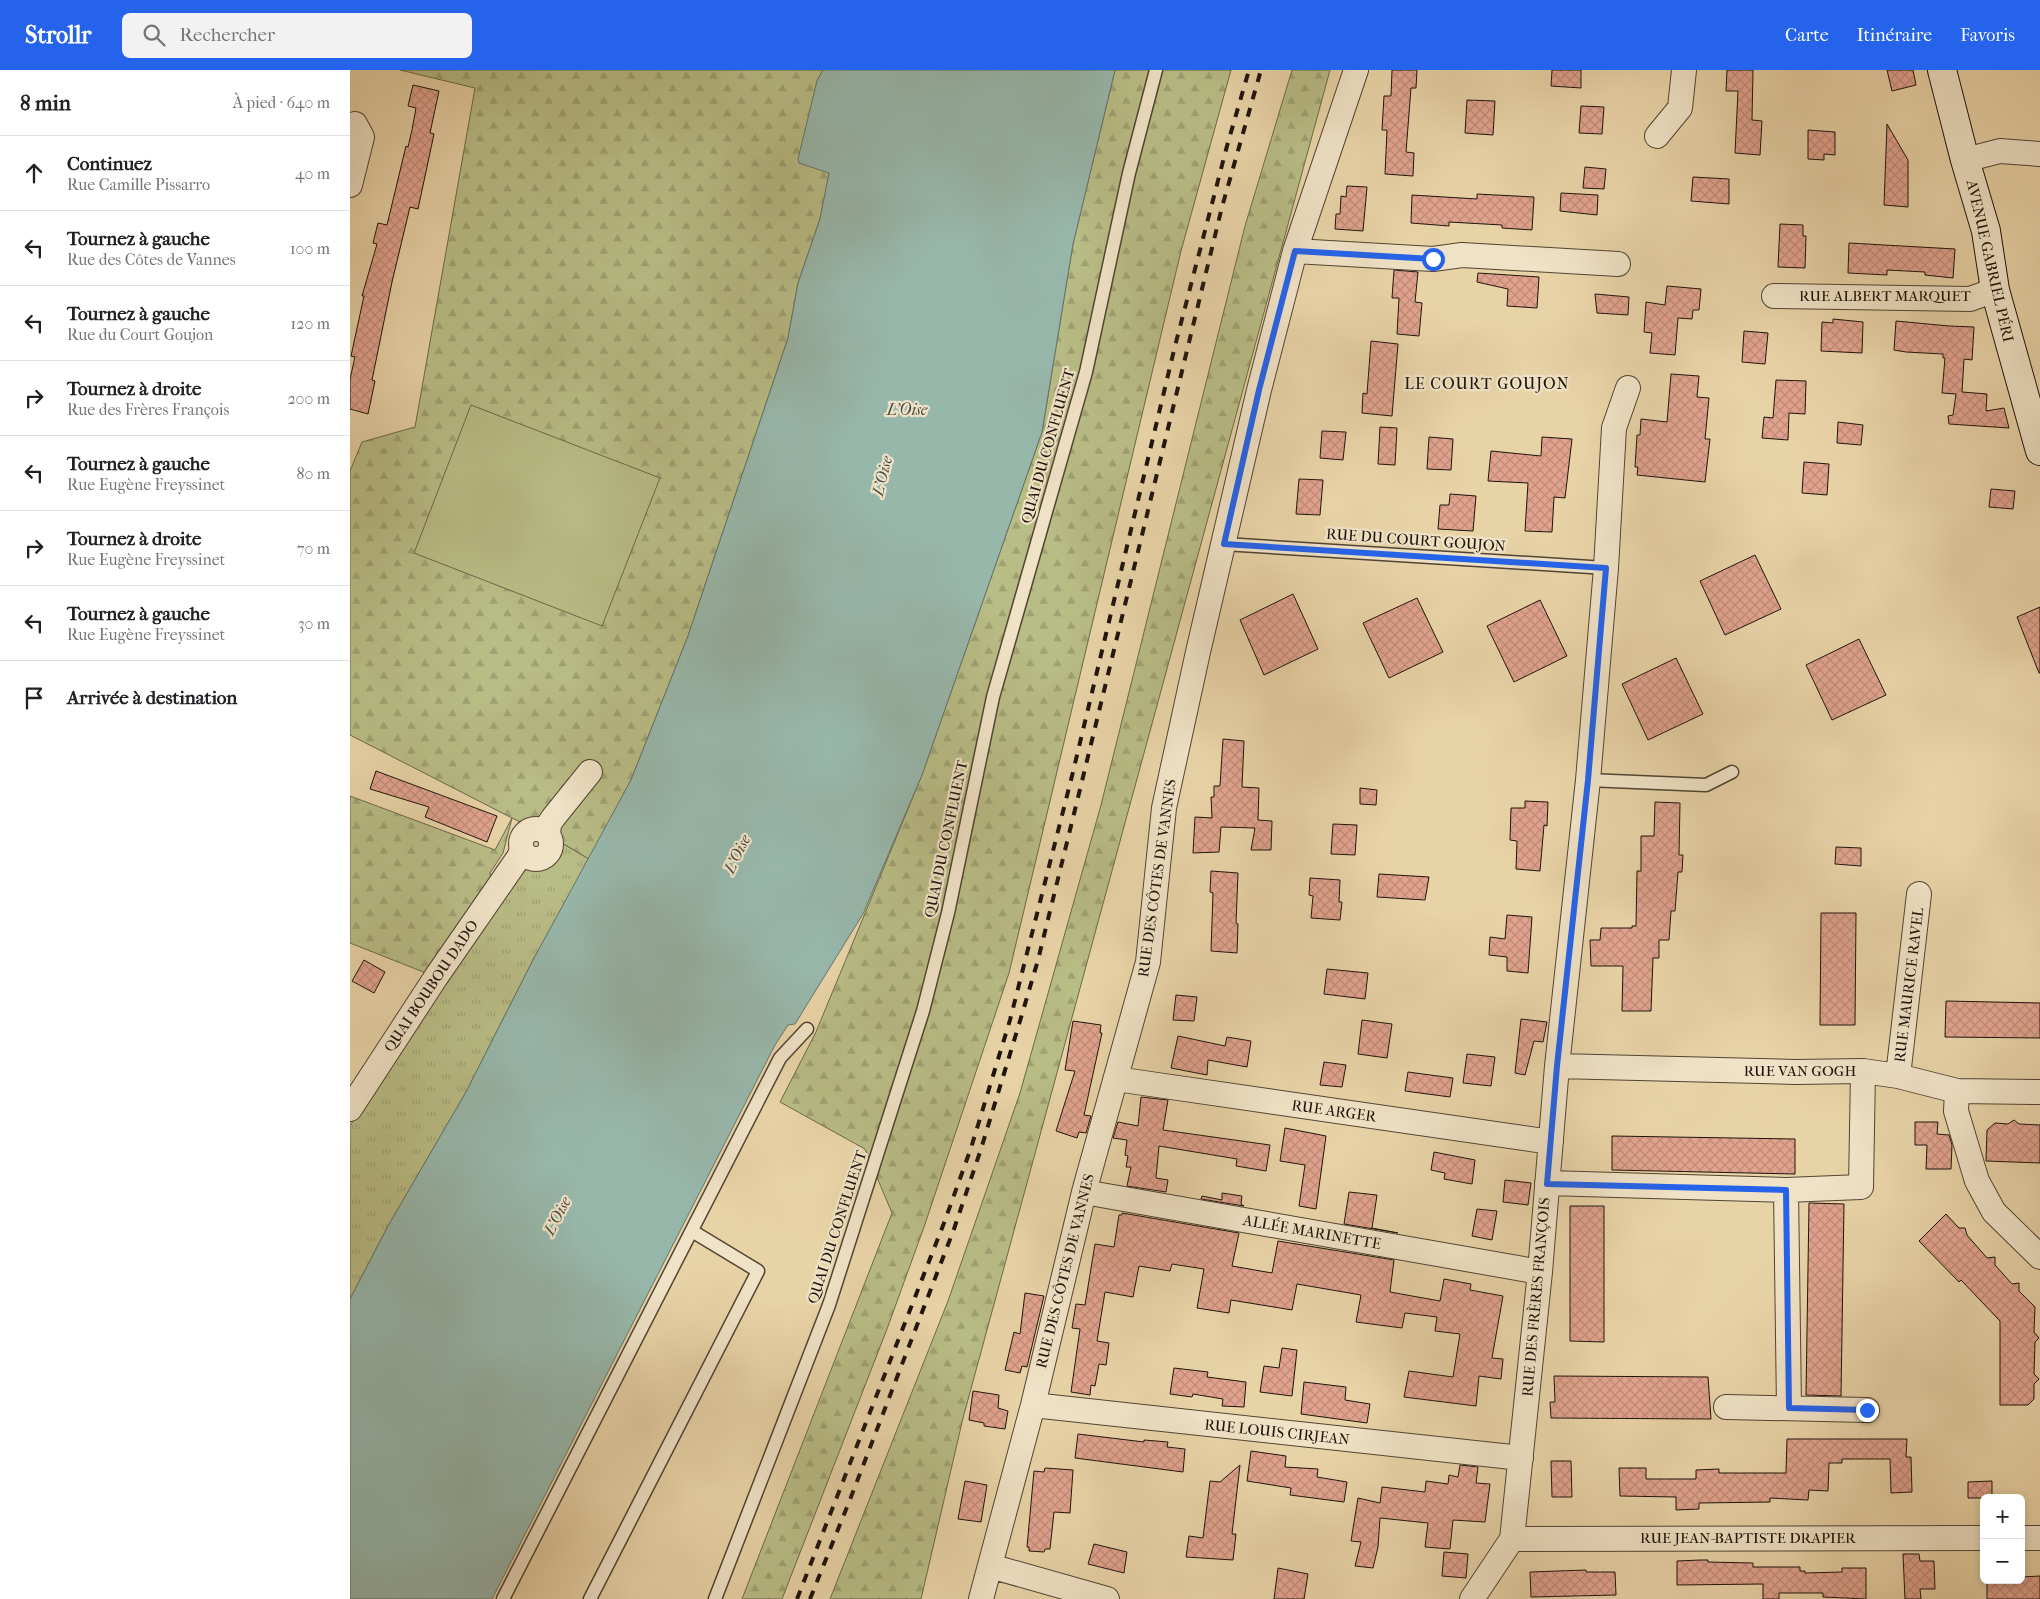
<!DOCTYPE html>
<html lang="fr">
<head>
<meta charset="utf-8">
<style>
  body { margin:0; font-family:"IM FELL French Canon",serif; background:#f2f2f2; color:#202124 }
  .controls { position:absolute; right:15px; bottom:15px; display:grid; overflow:hidden; border-radius:8px; box-shadow:0 2px 8px #0003 }
  .controls button { width:45px; height:45px; display:grid; place-items:center; padding:0; border:0; border-bottom:1px solid #e0e0e0; background:#fff; color:#202124; font:25px sans-serif }
  .stop { position:absolute; width:15px; height:15px; margin:-11px; border:4px solid #2563eb; border-radius:50%; background:#fff }
  .stop.end { background:#2563eb; border-color:#fff; box-shadow:0 1px 5px #0008 }
  .list { margin:0; padding:0; list-style:none }
  h2 { display:flex; justify-content:space-between; align-items:center; height:65px; margin:0; padding:0 20px; font-size:21px }
  h2 small { font-size:16px; font-weight:400; color:#757577 }
  .list li { display:grid; grid-template-columns:32px 1fr auto; gap:15px; align-items:center; box-sizing:border-box; height:75px; padding:0 20px; border-top:1px solid #e0e0e0 }
  .list b { display:block; font-size:19px; white-space:nowrap }
  .list p { margin:0; font-size:16px; white-space:nowrap; color:#757577 }
  .list em { font-size:16px; font-style:normal; color:#757577 }
  .icon { flex:none; width:28px; height:28px; fill:none; stroke:currentColor; stroke-width:2; stroke-linecap:round; stroke-linejoin:round }
  .map { position:relative; flex:none; width:1690px; height:1529px; overflow:hidden }
  header { display:flex; align-items:center; gap:30px; box-sizing:border-box; height:70px; padding:0 25px; background:#2563eb; color:#fff }
  header strong { font-size:24px }
  nav { display:flex; gap:28px; margin-inline-start:auto; font-size:18px }
  .search { width:350px; height:45px; background:#f2f2f2; display:flex; align-items:center; gap:12px; box-sizing:border-box; padding:0 18px; border-radius:8px; color:#757577; font-size:19px }
  main { display:flex }
  aside { flex:1; background:#fff }
  .map>svg:first-child { display:block }
  .grass { fill:url(#grass-tufts); stroke:#6c6848 }
  .forest { fill:url(#forest-firs); stroke:#6c6848 }
  .green { fill:#b8bc85; stroke:#6c6848 }
  .water { fill:#97b7ab; stroke:#67766b }
  .building { fill:url(#building-cross-hatch); stroke:#1f140c }
  .lines { fill:none; stroke-linecap:round; stroke-linejoin:round }
  .lane-casing { stroke:#514433; stroke-width:15 }
  .street-casing { stroke:#514433; stroke-width:26 }
  .secondary-casing { stroke:#1f140c; stroke-width:30 }
  .lane { stroke:#f0e2c6; stroke-width:12 }
  .street { stroke:#f0e2c6; stroke-width:24 }
  .secondary { stroke:#f0e2c6; stroke-width:28 }
  .rail { stroke:#1f140c; stroke-width:4; stroke-dasharray:9 9; stroke-linecap:butt }
  .route { stroke:#2563eb; stroke-width:6 }
  .labels { text-anchor:middle; dominant-baseline:central; stroke-width:4.5; stroke-linejoin:round; paint-order:stroke }
  .street-label { font-size:15px; fill:#1f140c; stroke:#f0e2c6 }
  .neighbourhood-label { font-size:16px; letter-spacing:1px; fill:#1f140c; stroke:#f0e2c6 }
  .water-label { font-size:16px; font-style:italic; fill:#494d44; stroke:#f0e2c6 }
</style>
</head>
<body>
<header>
<strong>Strollr</strong>
<div class="search"><svg class="icon" aria-label="search" viewBox="0 0 24 24"><circle cx="10" cy="10" r="6"/><path d="M15 15l6 6"/></svg>Rechercher</div>
<nav><a>Carte</a><a>Itinéraire</a><a>Favoris</a></nav>
</header>
<main>
<aside>
<h2>8 min<small>À pied · 640 m</small></h2>
<ul class="list">
<li><svg class="icon" aria-label="ahead" viewBox="0 0 24 24"><path d="M12 20V5M6 11l6-6 6 6"/></svg><div><b>Continuez</b><p>Rue Camille Pissarro</p></div><em>40 m</em></li>
<li><svg class="icon" aria-label="left" viewBox="0 0 24 24"><path d="M17 20v-9H6M10 6l-5 5 5 5"/></svg><div><b>Tournez à gauche</b><p>Rue des Côtes de Vannes</p></div><em>100 m</em></li>
<li><svg class="icon" aria-label="left" viewBox="0 0 24 24"><path d="M17 20v-9H6M10 6l-5 5 5 5"/></svg><div><b>Tournez à gauche</b><p>Rue du Court Goujon</p></div><em>120 m</em></li>
<li><svg class="icon" aria-label="right" viewBox="0 0 24 24"><path d="M7 20v-9h11M14 6l5 5-5 5"/></svg><div><b>Tournez à droite</b><p>Rue des Frères François</p></div><em>200 m</em></li>
<li><svg class="icon" aria-label="left" viewBox="0 0 24 24"><path d="M17 20v-9H6M10 6l-5 5 5 5"/></svg><div><b>Tournez à gauche</b><p>Rue Eugène Freyssinet</p></div><em>80 m</em></li>
<li><svg class="icon" aria-label="right" viewBox="0 0 24 24"><path d="M7 20v-9h11M14 6l5 5-5 5"/></svg><div><b>Tournez à droite</b><p>Rue Eugène Freyssinet</p></div><em>70 m</em></li>
<li><svg class="icon" aria-label="left" viewBox="0 0 24 24"><path d="M17 20v-9H6M10 6l-5 5 5 5"/></svg><div><b>Tournez à gauche</b><p>Rue Eugène Freyssinet</p></div><em>30 m</em></li>
<li><svg class="icon" aria-label="arrive" viewBox="0 0 24 24"><path d="M6 21V4h12l-3 4 3 4H6"/></svg><div><b>Arrivée à destination</b></div></li>
</ul>
</aside>
<div class="map">
<svg width="1690" height="1529" viewBox="0 0 1690 1529">
  <defs>
    <pattern id="grass-tufts" width="24" height="20" patternUnits="userSpaceOnUse" patternTransform="scale(1.25)"><rect width="24" height="20" fill="#b8bc85"/><path d="M3 7l-1-3M5 7V3M7 7l1-3M15 17l-1-3M17 17v-4M19 17l1-3" fill="none" stroke="#9ea172"/></pattern>
    <pattern id="forest-firs" width="22" height="20" patternUnits="userSpaceOnUse" patternTransform="scale(1.25)"><rect width="22" height="20" fill="#b8bc85"/><path d="M5 1l3.5 6h-7zM16 11l3.5 6h-7z" fill="#9ea172"/></pattern>
    <pattern id="building-cross-hatch" width="8" height="8" patternUnits="userSpaceOnUse" patternTransform="scale(1.25)"><rect width="8" height="8" fill="#e1a38e"/><path d="M0 0l8 8M0 8l8-8" fill="none" stroke="#c18b79"/></pattern>
  </defs>
  <rect width="100%" height="100%" fill="#e8d3a7"/>
  <filter id="stains"><feTurbulence type="fractalNoise" baseFrequency=".004" numOctaves="4"/><feColorMatrix values="0 0 0 0 .2 0 0 0 0 .09 0 0 0 0 .02 0 0 0 .5 -.17"/></filter>
  <radialGradient id="worn" r=".72"><stop offset=".6" stop-color="#630" stop-opacity="0"/><stop offset="1" stop-color="#630" stop-opacity=".3"/></radialGradient>
  <path class="grass" d="M207,770L239,789L183,890L116,1022L38,1156L0,1229V1056L34,999L166,805L178,796L191,794L201,789L207,779Z"/>
  <path class="forest" d="M50,0H473L467,11L449,93L478,102L479,106L470,149L448,213L438,268L338,566L281,710L239,789L207,770L162,748L153,783L140,803L143,824L86,907L0,873V726L145,780L162,748L0,665V401L12,372L65,357L125,18Z
    M765,0H881L831,181L659,903L574,1157L537,1259L432,1529H392L542,1143L515,1079L430,1032L466,962L572,705L692,362L723,174Z
    M942,0H980L613,1348L571,1529H480L598,1231L670,1023L751,735L895,156Z"/>
  <path class="green" d="M121,335L310,408L252,556L64,483Z"/>
  <path class="water" d="M473,0H765L723,174L692,362L572,705L513,844L445,954L438,955L425,975L142,1529H0V1229L38,1156L116,1022L183,890L281,710L338,566L438,268L448,213L470,149L479,103L449,93L448,89L467,11Z"/>
  <path class="building" d="M1042,0H1067L1066,18H1061L1056,82L1064,83L1063,106L1035,104L1037,60H1032L1034,26H1041Z
    M1202,0H1231V18L1201,16Z
    M1377,0H1403L1402,50L1412,51L1410,85L1385,83L1388,21H1376Z
    M1537,0H1563L1566,15L1542,21Z
    M63,15L89,21L80,63L84,64L68,139L60,137L42,212L22,310L25,311L18,344L0,339V309L5,287L1,286L14,226H12L27,174L23,173L28,153L37,155L56,76L58,77L62,60L66,38L58,36Z
    M1117,30L1145,31L1143,65L1115,63Z
    M1231,36L1254,37L1252,64L1229,63Z
    M1537,54L1558,90V137L1534,135Z
    M1458,60L1485,62V85L1474,84V90L1458,89Z
    M1235,97L1256,99L1254,119L1233,118Z
    M1343,107L1379,109V134L1341,131Z
    M997,116L1017,117L1013,161L985,159L986,144H990L991,126L996,127Z
    M1211,123L1248,125L1247,145L1210,141Z
    M1127,124L1184,127L1182,160L1152,158V155L1099,152V156L1061,153L1062,125L1127,129Z
    M1430,154L1453,155V166H1456L1455,198L1428,197Z
    M1499,173L1605,179L1603,208L1575,205V202L1537,200V205L1498,203Z
    M1044,200L1068,202L1065,232L1072,233L1069,266L1047,264L1049,228H1042Z
    M1128,203L1189,207L1187,238L1157,236L1158,219L1127,212Z
    M1317,216L1351,219L1349,240H1343L1342,249L1328,248L1325,285L1300,283L1302,263L1294,262L1296,232L1315,235Z
    M1245,224L1279,227L1278,245L1247,243Z
    M1483,249L1513,252L1512,283L1471,281L1472,252L1483,253Z
    M1546,251L1599,256L1624,257L1622,290L1614,289L1612,322L1637,324L1636,341L1654,338L1659,358L1599,354L1598,346L1603,345L1606,324L1592,323L1595,288H1593V284L1556,282L1544,280Z
    M1394,261L1418,263L1415,294L1392,292Z
    M1021,271L1048,274L1042,346L1012,343L1013,323L1017,324Z
    M1321,304L1349,306L1347,327L1359,328L1355,369H1360L1355,412L1287,405L1288,397H1285L1287,365H1290L1291,349L1317,352Z
    M1426,310L1456,311L1455,344L1439,343L1438,370L1412,368L1414,347L1423,348Z
    M1488,352L1513,355L1511,375L1487,373Z
    M1030,357L1047,358L1045,395L1028,394Z
    M972,361L996,362L993,390L970,388Z
    M1079,367L1103,369L1101,400L1077,399Z
    M1192,367L1222,369L1215,428L1204,427L1202,462L1175,461L1178,413L1138,411L1141,381L1191,386Z
    M1454,392L1479,394L1477,425L1452,423Z
    M949,409L973,410L970,445L946,444Z
    M1641,419L1665,421L1663,439L1639,437Z
    M1100,424L1126,426L1123,461L1088,459L1090,435H1099Z
    M1405,485L1431,539L1375,565L1350,511Z
    M943,524L968,579L914,605L890,550Z
    M1067,528L1093,582L1039,608L1013,553Z
    M1190,530L1217,586L1164,612L1137,556Z
    M1690,537V603H1689L1667,547Z
    M1509,569L1536,625L1482,650L1456,595Z
    M1326,588L1353,644L1298,670L1272,614Z
    M873,669L894,671L892,717L909,718L908,750L922,751L921,780H901L905,758L871,757L869,782L843,783L845,747L862,748L861,727H864V716H870Z
    M26,701L147,746L137,772L75,747L79,737L20,719Z
    M1010,718L1027,720L1026,735L1010,734Z
    M1175,731L1198,732L1197,756L1194,755L1190,801L1166,799L1167,771L1160,770L1161,738H1175Z
    M1305,732L1330,733L1329,785H1333L1332,802H1328L1325,841H1321L1319,870H1309V888H1303L1301,941H1272L1273,896H1241L1240,870H1250L1251,858H1282V856H1286L1287,801H1291V766H1304Z
    M983,754L1007,755L1005,785L981,784Z
    M1486,777L1511,778V796L1485,794Z
    M861,801L888,803L886,853L888,854L887,883L861,881L863,823L860,822Z
    M1029,804L1079,807L1075,830L1027,827Z
    M960,808L990,810L989,832H992L990,850L961,848L963,826L959,825Z
    M1471,843H1506L1505,955H1470Z
    M1157,845L1182,847L1178,903L1157,901V887L1139,885L1140,867L1155,869Z
    M14,890L35,902L24,923L2,911Z
    M977,899L1018,903L1015,929L974,924Z
    M826,925L847,927L844,951L823,950Z
    M1596,931L1690,933V968L1595,967Z
    M1171,949L1197,952L1193,972L1184,971L1175,1005L1165,1003Z
    M1012,950L1042,954L1037,988L1008,984Z
    M723,951L751,955L750,963H752L734,1045L741,1046L736,1063L729,1062L727,1068L706,1061L725,1001L715,1000Z
    M828,966L875,976L877,967L901,971L897,997L858,990L857,1005L821,998Z
    M1117,984L1145,987L1141,1016L1113,1013Z
    M974,992L996,995L992,1017L970,1015Z
    M1058,1002L1103,1008L1100,1027L1055,1021Z
    M791,1027L818,1030L813,1060L920,1075L916,1101L886,1096L887,1089L809,1076L806,1108L818,1110L816,1122L777,1116L781,1097H776L778,1086L775,1085L777,1070L763,1068L768,1052L788,1056Z
    M1664,1050L1669,1054L1690,1055V1093L1636,1091L1637,1060L1645,1053L1658,1054Z
    M1565,1052H1588L1587,1064L1599,1065L1602,1075L1601,1099H1576L1577,1075H1565Z
    M935,1058L976,1066L966,1139L949,1136L955,1095L930,1091Z
    M1262,1066L1445,1069V1104L1262,1100Z
    M1084,1082L1125,1090L1122,1114L1094,1109L1095,1103L1081,1100Z
    M1155,1110L1181,1113L1178,1135L1153,1132Z
    M999,1122L1027,1125L1022,1158L1048,1163L994,1154Z
    M872,1123L892,1126L891,1134L894,1136L851,1129L852,1126L872,1130Z
    M1459,1133L1494,1134L1491,1326L1456,1325Z
    M1220,1136H1254V1272L1220,1271Z
    M1127,1139L1147,1141L1142,1170L1122,1166Z
    M772,1143L889,1163L882,1196L922,1203L928,1171L1044,1190L1040,1222L1090,1231L1094,1209L1121,1214L1120,1220L1153,1226L1142,1288L1153,1289L1151,1309L1129,1306L1126,1336L1054,1327L1059,1301L1103,1307L1110,1264L1085,1261L1087,1247L1055,1243L1052,1258L1006,1252L1011,1225L947,1214L942,1240L881,1230L879,1243L847,1238L854,1199L822,1194L820,1201L789,1196L783,1227L755,1222L747,1271L759,1273L756,1295L749,1294L745,1316L741,1315L740,1325L721,1322L730,1259L722,1258L726,1234L735,1235L745,1174L764,1177L769,1145H772Z
    M1596,1144L1609,1158H1615L1617,1165L1637,1188L1645,1187V1195L1662,1214L1669,1213V1221L1685,1237L1684,1262L1689,1268L1685,1272L1684,1304L1689,1309L1684,1314V1329L1678,1335H1650V1251L1611,1210L1609,1212L1569,1171Z
    M675,1223L694,1226L677,1297L672,1296L670,1303L655,1300L664,1262L670,1264Z
    M932,1278L947,1280L942,1326L910,1322L914,1296L929,1298Z
    M824,1298L858,1302L857,1307L896,1312L894,1337L872,1336L873,1329L843,1324L842,1327L820,1324Z
    M1204,1306L1358,1307L1361,1349L1201,1348L1200,1332H1205Z
    M954,1312L996,1317L995,1330L1020,1334L1017,1353L951,1344Z
    M623,1321L649,1325L648,1338L658,1341L655,1359L634,1356V1353L619,1350Z
    M728,1364L794,1372V1370L818,1372L817,1377L835,1379L833,1402L725,1388Z
    M1437,1369H1557L1556,1387H1561L1562,1422L1541,1423L1540,1389H1492V1393H1479L1478,1421L1459,1420L1458,1430L1420,1428V1432L1349,1433V1439L1326,1440V1427L1270,1426L1269,1398H1296V1409H1346V1400L1369,1399V1403H1436Z
    M901,1381L936,1386L935,1397L968,1399L967,1407L997,1412L994,1432L940,1425L941,1418L897,1411Z
    M1201,1391H1221L1222,1427H1202Z
    M890,1395L882,1464H886L883,1490L836,1487L839,1466L853,1468L860,1411L870,1412Z
    M1110,1395L1128,1397L1126,1413L1140,1414L1135,1452L1103,1450L1100,1479L1075,1477L1078,1453L1030,1448L1028,1477L1023,1498L1005,1496L1011,1472L1001,1471L1008,1428L1030,1433L1032,1417L1075,1422L1076,1411L1098,1414L1099,1405L1108,1407Z
    M695,1398L723,1400L720,1443L704,1442L700,1479H695L694,1482L679,1481V1477H677L684,1401L694,1402Z
    M615,1411L637,1415L631,1452L608,1449Z
    M1642,1411V1428H1618V1412Z
    M744,1474L777,1482L774,1503L738,1494Z
    M1094,1482L1118,1484L1116,1508L1092,1506Z
    M1553,1484H1569L1570,1491H1584L1585,1519H1570L1571,1529H1555Z
    M1350,1490H1358V1492L1403,1493V1497H1450V1501H1455V1503L1492,1502V1498H1516V1529L1473,1527V1523H1429V1529H1413V1514L1327,1515V1491Z
    M928,1498L958,1504L954,1529H924Z
    M1236,1500V1502H1265L1266,1525L1181,1527L1180,1502Z
    M1690,1506V1529H1637V1510H1671V1507Z"/>
  <g class="lines">
    <defs>
      <path id="lane" d="M874,474L1256,498
        M1238,710L1356,715L1382,702
        M153,1529L430,988L457,959
        M240,1529L408,1201L342,1161
        M365,1529L479,1235L573,941L598,843L643,627L736,302L779,103L806,0"/>
      <path id="street" d="M1307,66L1330,38L1334,0
        M1615,90L1650,81L1690,84
        M0,115L12,67L5,54
        M945,181L1083,189L1112,185L1268,194
        M1424,226L1620,229L1645,220
        M171 774a15 15 0 1 1 30 0a15 15 0 1 1-30 0Z
        M198,765L199,754L203,748L240,702
        M1207,996L1446,1002L1513,1001L1548,1006L1607,1021L1690,1022
        M1548,1006L1569,824
        M766,1009L1201,1072
        M1607,1021L1606,1041L1627,1111L1644,1142L1690,1187
        M0,1039L86,907L169,787L172,779
        M1197,1113L1436,1120L1511,1117L1513,1001
        M1436,1120L1439,1338
        M734,1122L1190,1202
        M683,1335L1171,1388
        M1376,1337L1517,1340
        M1671,1468H1690
        M1162,1469L1634,1468
        M640,1496L757,1529
        M631,1529L683,1335L734,1122L798,892L814,738L848,582L909,320L945,181L1006,0
        M1122,1529L1162,1469L1190,1202L1207,996L1238,710L1256,498L1264,358L1278,318"/>
      <path id="secondary" d="M1592,0L1615,90L1636,161L1645,220L1690,381"/>
    </defs>
    <use href="#lane" class="lane-casing"/>
    <use href="#street" class="street-casing"/>
    <use href="#secondary" class="secondary-casing"/>
    <use href="#lane" class="lane"/>
    <use href="#street" class="street"/>
    <use href="#secondary" class="secondary"/>
    <path class="rail" d="M447,1529L594,1153L621,1078L660,950L722,706L825,276L877,76L899,0
      M460,1529L501,1427L604,1159L631,1079L670,951L688,890L733,707L872,137L911,0"/>
  </g>
  <g class="lines">
    <path class="route" d="M1083,189L945,181L909,320L874,474L1256,498L1238,710L1207,996L1197,1114L1436,1120L1439,1338L1517,1340"/>
  </g>
  <g class="labels">
    <g class="street-label">
      <text transform="translate(1640 191) rotate(77)">AVENUE GABRIEL PÉRI</text>
      <text x="1535" y="226">RUE ALBERT MARQUET</text>
      <text transform="translate(698 376) rotate(-74)">QUAI DU CONFLUENT</text>
      <text transform="translate(1066 470) rotate(4)">RUE DU COURT GOUJON</text>
      <text transform="translate(596 769) rotate(-78)">QUAI DU CONFLUENT</text>
      <text transform="translate(807 808) rotate(-82)">RUE DES CÔTES DE VANNES</text>
      <text transform="translate(1559 915) rotate(-83)">RUE MAURICE RAVEL</text>
      <text transform="translate(81 916) rotate(-56)">QUAI BOUBOU DADO</text>
      <text x="1450" y="1001">RUE VAN GOGH</text>
      <text transform="translate(984 1041) rotate(8)">RUE ARGER</text>
      <text transform="translate(487 1157) rotate(-72)">QUAI DU CONFLUENT</text>
      <text transform="translate(962 1162) rotate(10)">ALLÉE MARINETTE</text>
      <text transform="translate(715 1201) rotate(-76)">RUE DES CÔTES DE VANNES</text>
      <text transform="translate(1186 1227) rotate(-85)">RUE DES FRÈRES FRANÇOIS</text>
      <text transform="translate(927 1362) rotate(6)">RUE LOUIS CIRJEAN</text>
      <text x="1398" y="1468">RUE JEAN-BAPTISTE DRAPIER</text>
    </g>
    <g class="neighbourhood-label">
      <text x="1137" y="313">LE COURT GOUJON</text>
    </g>
    <g class="water-label">
      <text x="557" y="339">L’Oise</text>
      <text transform="translate(532 406) rotate(-76)">L'Oise</text>
      <text transform="translate(387 784) rotate(-64)">L'Oise</text>
      <text transform="translate(207 1146) rotate(-63)">L'Oise</text>
    </g>
  </g>
  <rect width="100%" height="100%" filter="url(#stains)"/>
  <rect width="100%" height="100%" fill="url(#worn)"/>
</svg>
<div class="controls">
<button>+</button>
<button>−</button>
</div>
<div class="stop" style="left:1083px;top:189px"></div>
<div class="stop end" style="left:1517px;top:1340px"></div>
</div>
</main>
</body>
</html>
